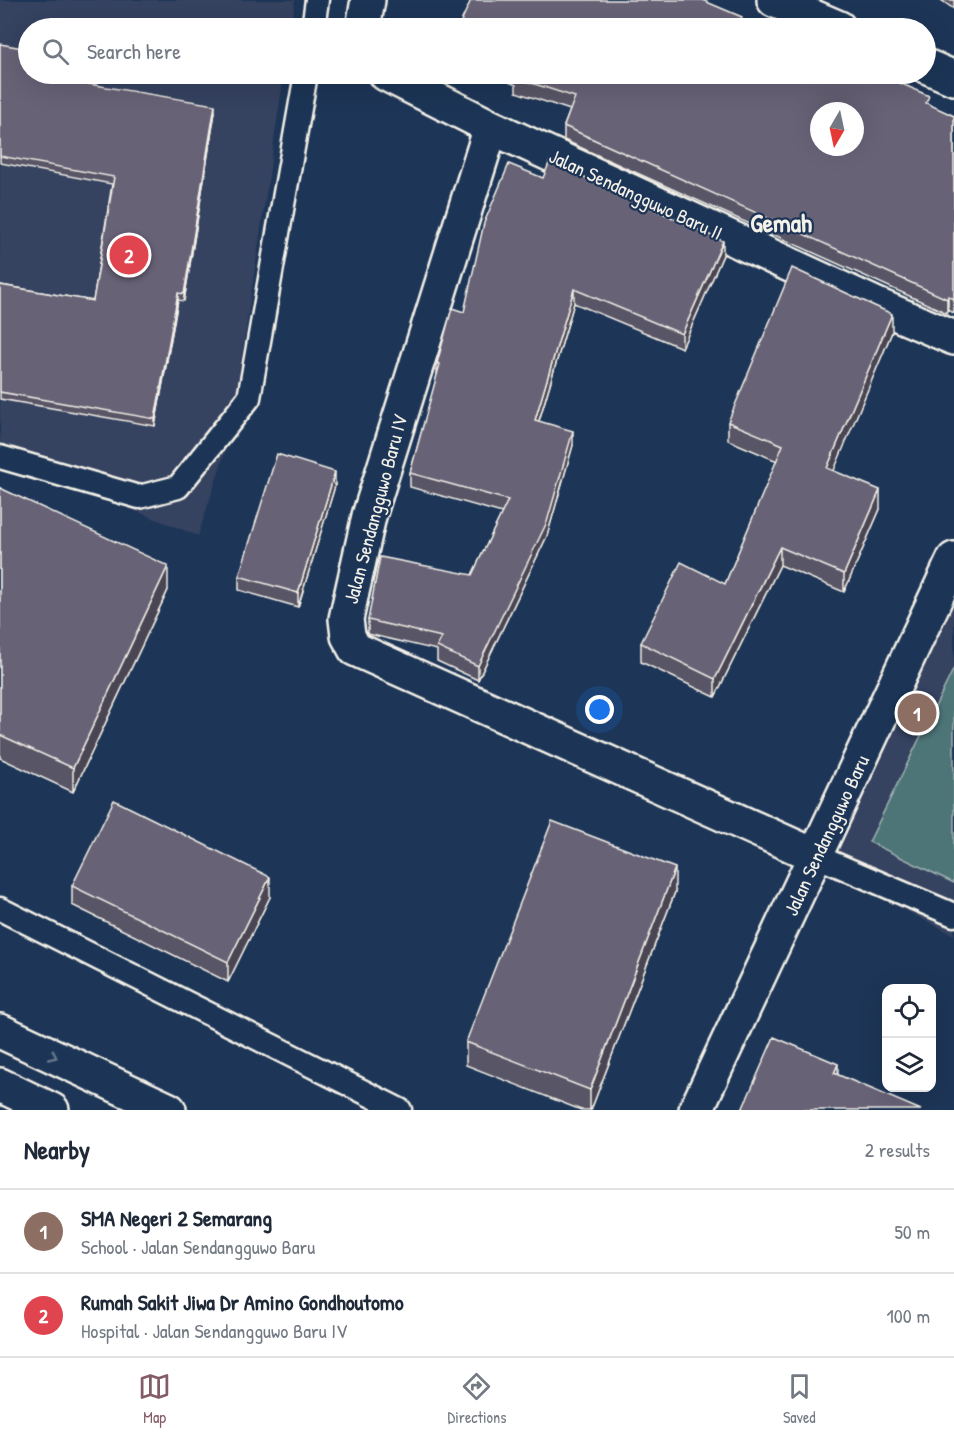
<!DOCTYPE html>
<html lang="en">
<head>
<meta charset="utf-8">
<style>
  body { margin:0; font-family:"Patrick Hand",sans-serif; background:#f6f6f7; color:#1f2937 }
  .controls { position:absolute; right:18px; bottom:18px; display:grid; overflow:hidden; border-radius:12px; box-shadow:0 6px 24px #0002 }
  .controls button { width:54px; height:54px; display:grid; place-items:center; padding:0; border:0; border-bottom:2px solid #e0e1e3; background:#fff; color:#1f2937; font:30px sans-serif }
  .compass { position:absolute; left:810px; top:102px; width:54px; height:54px; border-radius:50%; background:#fff; box-shadow:0 6px 24px #0002; rotate:189deg }
  .you { position:absolute; left:600px; top:710px; width:21px; height:21px; margin:-15px; border:4px solid #fff; border-radius:50%; background:#1a73e8; box-shadow:0 0 0 9px #1a73e833 }
  .badge { display:grid; place-items:center; width:39px; height:39px; border-radius:50%; background:#845c67; color:#fff; font-size:20px; font-weight:700 }
  .pin { position:absolute; translate:-50% -50%; border:3px solid #fff; box-shadow:0 2px 6px #0006 }
  .list { margin:0; padding:0; list-style:none }
  h2 { display:flex; justify-content:space-between; align-items:center; height:78px; margin:0; padding:0 24px; font-size:26px }
  h2 small { font-size:20px; font-weight:400; color:#747a83 }
  .list li { display:grid; grid-template-columns:39px 1fr auto; gap:18px; align-items:center; box-sizing:border-box; height:84px; padding:0 24px; border-top:2px solid #e0e1e3 }
  .list b { display:block; font-size:22px; white-space:nowrap }
  .list p { margin:0; font-size:20px; white-space:nowrap; color:#747a83 }
  .list em { font-size:20px; font-style:normal; color:#747a83 }
  .icon { flex:none; width:33px; height:33px; fill:none; stroke:currentColor; stroke-width:2; stroke-linecap:round; stroke-linejoin:round }
  .map { position:relative; flex:none; width:954px; height:1110px; overflow:hidden }
  .search { position:absolute; background:#fff; box-shadow:0 6px 24px #0002; left:18px; right:18px; top:18px; height:66px; display:flex; align-items:center; gap:15px; box-sizing:border-box; padding:0 21px; border-radius:33px; color:#747a83; font-size:22px }
  .sheet { height:246px; background:#fff }
  nav { display:flex; justify-content:space-around; align-items:center; box-sizing:border-box; height:84px; border-top:2px solid #e0e1e3; background:#fff; font-size:16px; color:#747a83 }
  nav a { display:grid; justify-items:center; gap:3px }
  nav .on { color:#845c67 }
  .map>svg:first-child { display:block }
  .built { fill:#344261 }
  .green { fill:#4e7578; stroke:#a1b3b0; stroke-width:1.5 }
  .lines { fill:none; stroke-linecap:round; stroke-linejoin:round }
  .lane-casing { stroke:#f4f1e8; stroke-width:27 }
  .street-casing { stroke:#f4f1e8; stroke-width:38 }
  .primary-casing { stroke:#f4f1e8; stroke-width:38 }
  .lane { stroke:#1d3557; stroke-width:22 }
  .street { stroke:#1d3557; stroke-width:33 }
  .primary { stroke:#1d3557; stroke-width:33 }
  .wall { fill:#595466; stroke:#f4f1e8; stroke-width:1.5 }
  .shaded-wall { fill:#494553; stroke:#f4f1e8; stroke-width:1.5 }
  .building { fill:#686277; stroke:#f4f1e8; stroke-width:1.5; fill-rule:evenodd }
  .oneway { stroke:#68778a }
  .labels { text-anchor:middle; dominant-baseline:central; stroke-width:4.5; stroke-linejoin:round; paint-order:stroke }
  .street-label { font-size:20px; fill:#f4f1e8; stroke:#1d3557 }
  .district-label { font-size:26px; font-weight:bold; fill:#f4f1e8; stroke:#1d3557 }
</style>
</head>
<body>
<div class="map">
<svg width="954" height="1110" viewBox="0 0 954 1110">
  <rect width="100%" height="100%" fill="#1d3557"/>
  <filter id="ink" filterUnits="userSpaceOnUse"><feTurbulence type="fractalNoise" baseFrequency=".0167" numOctaves="2"/><feDisplacementMap in="SourceGraphic" scale="12" xChannelSelector="R" yChannelSelector="G"/><feConvolveMatrix kernelMatrix="1 2 1 2 8 2 1 2 1" color-interpolation-filters="sRGB"/></filter>
  <g filter="url(#ink)">
    <path class="built" d="M0,0H295L291,28H28V74H284L230,437L198,536L0,457Z
      M954,566V935L805,860Z"/>
    <path class="green" d="M954,668V883L869,842Z"/>
    <g class="lines">
      <defs>
        <path id="lane" d="M313,28L317,0
          M0,457L139,497L178,487L249,398L306,74
          M816,856L954,915
          M0,909L400,1110"/>
        <path id="street" d="M774,0L839,28
          M363,28L368,0
          M926,66L954,78
          M386,74L491,127L879,306L954,338
          M491,127L369,516L346,619L348,636L355,649L816,856
          M696,1110L954,559"/>
        <path id="primary" d="M0,1031L169,1110
          M0,1085L52,1110"/>
      </defs>
      <use href="#lane" class="lane-casing"/>
      <use href="#street" class="street-casing"/>
      <use href="#primary" class="primary-casing"/>
      <use href="#lane" class="lane"/>
      <use href="#street" class="street"/>
      <use href="#primary" class="primary"/>
    </g>
    <path class="wall" d="M941,0H954V9Z
      M0,44L28,74H92L90,84L215,112L184,301L178,300L155,426L0,399V285L93,301L112,184L0,163Z
      M491,74H880L929,105L954,116V313L948,310L947,313L564,140V126L570,110L516,92V85Z
      M543,178L723,255L682,348L574,303L539,421L573,445L547,536L478,680L437,661V650L368,634V620L472,575L502,513L410,487V473L437,377V363L464,312Z
      M892,332L833,471L880,509L844,592L780,565L715,697L641,662V643L725,584L777,461L728,440V422Z
      M335,486L298,607L239,590V576Z
      M0,488L168,590L73,792L0,758Z
      M72,886L270,897L228,982L72,905Z
      M675,892L591,1110H581L466,1065V1042Z"/>
    <path class="shaded-wall" d="M215,105V112L184,301V294Z
      M723,241V255L682,348V334Z
      M574,289V303L535,434V420Z
      M178,293V300L155,426V419Z
      M948,296V310L947,313V299Z
      M892,314V332L827,487V468Z
      M573,431V445L547,536L478,680V666Z
      M335,472V486L298,607V593Z
      M880,490V509L844,592V574Z
      M780,547V565L715,697V679Z
      M168,566V590L73,792V768Z
      M675,868V892L591,1110H590V1090Z
      M270,877V897L228,982V962Z
      M838,1064V1083L834,1073Z"/>
    <path class="building" d="M471,0H702L742,17L740,21L758,28H458Z
      M0,44L28,49V74H90L88,84L215,105L184,294L178,293L155,419L0,392V285L93,301L114,177L0,156Z
      M518,74H880L929,96L926,103L954,116V299L948,296L947,299L564,126L575,97L516,78ZM819,111H855V147H819Z
      M550,161L723,241L682,334L574,289L535,420L573,431L547,522L478,666L437,647L442,637L368,620L380,557L472,575L508,500L410,473L440,364L437,363L452,308L464,312L484,223L509,164L543,178Z
      M792,268L892,314L827,468L880,490L844,574L780,547L715,679L641,643L681,562L725,584L783,445L728,422Z
      M277,454L335,472L298,593L239,576Z
      M0,488L168,566L73,768L0,735Z
      M114,800L270,877L228,962L72,886Z
      M552,821L675,868L590,1090L466,1042Z
      M774,1037L838,1064L834,1073L921,1110H742Z"/>
    <defs><path id="oneway-chevron" d="M-2-3.5L2.5 0L-2 3.5" fill="none" stroke-width="1.6" stroke-linecap="round" stroke-linejoin="round" transform="scale(1.5)"/></defs>
    <use class="oneway" href="#oneway-chevron" transform="translate(53 1056) rotate(25)"/>
  </g>
  <g class="labels">
    <g class="street-label">
      <text transform="translate(636 194) rotate(25)">Jalan Sendangguwo Baru II</text>
      <text transform="translate(375 509) rotate(-75)">Jalan Sendangguwo Baru IV</text>
      <text transform="translate(826 835) rotate(-65)">Jalan Sendangguwo Baru</text>
    </g>
    <g class="district-label">
      <text x="781" y="222">Gemah</text>
    </g>
  </g>
</svg>
<div class="controls">
<button><svg class="icon" aria-label="locate" viewBox="0 0 24 24"><circle cx="12" cy="12" r="6"/><path d="M12 2v4M12 18v4M2 12h4M18 12h4"/></svg></button>
<button><svg class="icon" aria-label="layers" viewBox="0 0 24 24"><path d="M12 4l9 5-9 5-9-5zM3 14l9 5 9-5"/></svg></button>
</div>
<svg class="compass" viewBox="-18 -18 36 36"><path d="M0-13l5 13h-10z" fill="#e53935"/><path d="M0 13l5-13h-10z" fill="#747a83"/></svg>
<div class="you"></div>
<div class="pin badge" style="left:917px;top:713px;background:#8d6e63">1</div>
<div class="pin badge" style="left:129px;top:255px;background:#e0444e">2</div>
<div class="search"><svg class="icon" aria-label="search" viewBox="0 0 24 24"><circle cx="10" cy="10" r="6"/><path d="M15 15l6 6"/></svg>Search here</div>
</div>
<section class="sheet">
<h2>Nearby<small>2 results</small></h2>
<ul class="list">
<li><span class="badge" style="background:#8d6e63">1</span><div><b>SMA Negeri 2 Semarang</b><p>School · Jalan Sendangguwo Baru</p></div><em>50 m</em></li>
<li><span class="badge" style="background:#e0444e">2</span><div><b>Rumah Sakit Jiwa Dr Amino Gondhoutomo</b><p>Hospital · Jalan Sendangguwo Baru IV</p></div><em>100 m</em></li>
</ul>
</section>
<nav>
<a class="on"><svg class="icon" aria-label="map" viewBox="0 0 24 24"><path d="M3 6l6-2 6 2 6-2v14l-6 2-6-2-6 2zM9 4v14M15 6v14"/></svg>Map</a>
<a><svg class="icon" aria-label="directions" viewBox="0 0 24 24"><path d="M12 3l9 9-9 9-9-9zM9 14v-3h6M13 9l2 2-2 2"/></svg>Directions</a>
<a><svg class="icon" aria-label="saved" viewBox="0 0 24 24"><path d="M7 4h10v16l-5-4-5 4z"/></svg>Saved</a>
</nav>
</body>
</html>
